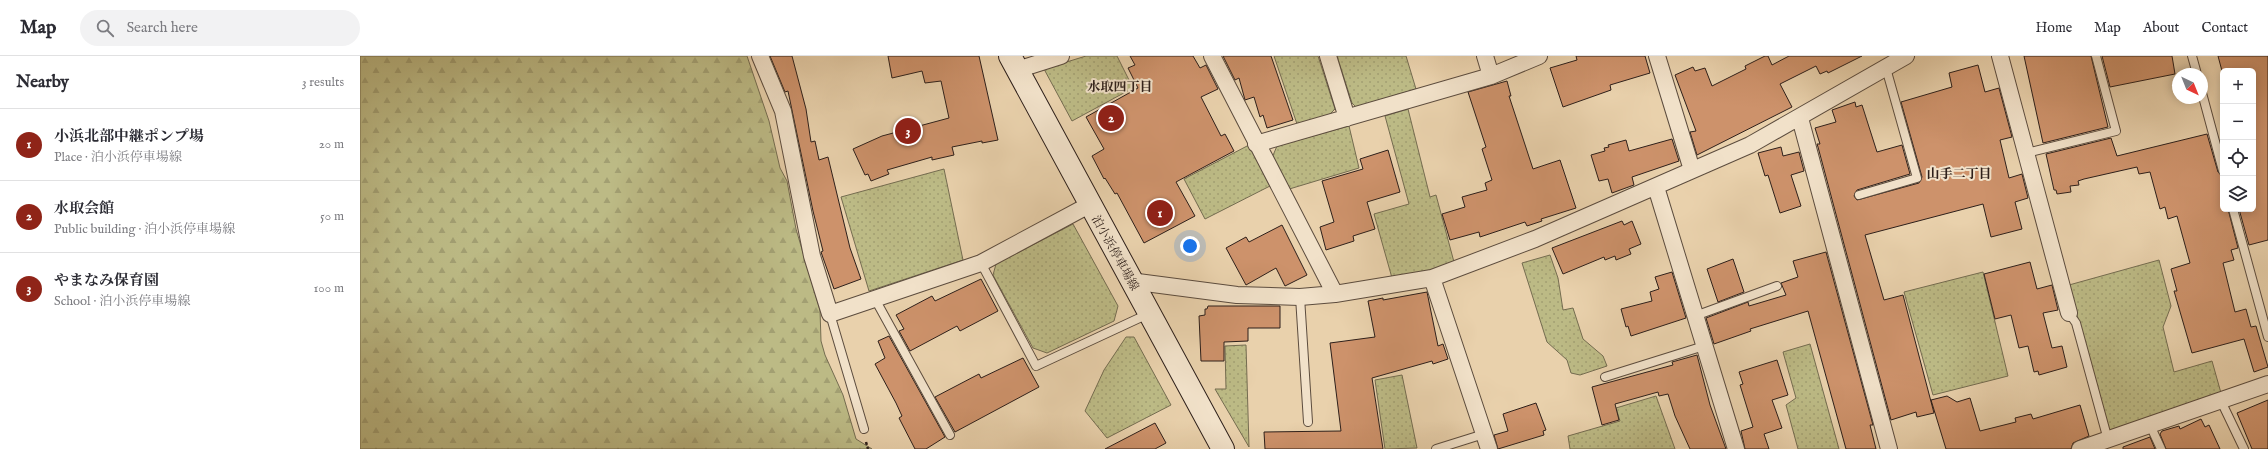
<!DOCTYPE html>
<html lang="en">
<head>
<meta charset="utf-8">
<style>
  body { margin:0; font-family:"IM FELL English","Noto Serif JP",serif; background:#f2f2f3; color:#2b2b33 }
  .controls { position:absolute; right:12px; top:12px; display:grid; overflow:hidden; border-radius:6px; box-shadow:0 2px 10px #0003 }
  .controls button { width:36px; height:36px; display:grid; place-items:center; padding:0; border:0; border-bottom:1px solid #e1e1e2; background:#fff; color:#2b2b33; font:20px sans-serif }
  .compass { position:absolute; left:1812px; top:12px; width:36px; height:36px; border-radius:50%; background:#fff; box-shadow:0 2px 10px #0003; rotate:137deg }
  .you { position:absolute; left:830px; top:190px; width:14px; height:14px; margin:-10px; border:3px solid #fff; border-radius:50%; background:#1a73e8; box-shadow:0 0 0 6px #1a73e833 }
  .badge { display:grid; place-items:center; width:26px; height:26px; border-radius:50%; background:#8f2418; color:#fff; font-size:13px; font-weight:700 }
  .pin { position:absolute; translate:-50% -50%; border:2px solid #fff; box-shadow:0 1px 4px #0006 }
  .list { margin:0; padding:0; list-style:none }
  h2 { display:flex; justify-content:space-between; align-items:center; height:52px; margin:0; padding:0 16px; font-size:17px }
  h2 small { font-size:13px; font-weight:400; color:#7c7c81 }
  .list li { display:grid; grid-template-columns:26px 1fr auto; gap:12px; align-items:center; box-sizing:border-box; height:72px; padding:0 16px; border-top:1px solid #e1e1e2 }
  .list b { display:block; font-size:15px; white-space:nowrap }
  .list p { margin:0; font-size:13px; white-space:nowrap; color:#7c7c81 }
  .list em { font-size:13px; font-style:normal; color:#7c7c81 }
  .icon { flex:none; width:22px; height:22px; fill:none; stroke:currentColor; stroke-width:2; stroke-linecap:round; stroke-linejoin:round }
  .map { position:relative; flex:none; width:1908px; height:393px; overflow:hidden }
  header { display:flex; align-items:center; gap:24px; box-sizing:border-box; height:56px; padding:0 20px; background:#fff; border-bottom:1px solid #e1e1e2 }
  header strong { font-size:19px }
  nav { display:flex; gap:22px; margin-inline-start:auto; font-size:14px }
  .search { width:280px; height:36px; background:#f2f2f3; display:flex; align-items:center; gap:10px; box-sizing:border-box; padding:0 14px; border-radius:22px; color:#7c7c81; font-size:15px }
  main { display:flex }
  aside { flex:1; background:#fff }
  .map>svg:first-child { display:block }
  .grass { fill:url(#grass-dots); stroke:#746c50 }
  .forest { fill:url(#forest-firs); stroke:#746c50 }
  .building { fill:#cd926b; stroke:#2d1f1a }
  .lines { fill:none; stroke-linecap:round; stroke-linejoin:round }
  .service-casing { stroke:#5c4c3e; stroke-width:10 }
  .minor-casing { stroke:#5c4c3e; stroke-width:18 }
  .secondary-casing { stroke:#2d1f1a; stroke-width:24 }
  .path { stroke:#2d1f1a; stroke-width:2.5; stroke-dasharray:3 2; stroke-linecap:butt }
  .service { stroke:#f1e1c9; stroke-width:8 }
  .minor { stroke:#f1e1c9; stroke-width:16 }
  .secondary { stroke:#f1e1c9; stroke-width:22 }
  .labels { text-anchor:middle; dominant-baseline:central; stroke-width:4; stroke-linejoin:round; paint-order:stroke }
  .street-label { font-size:12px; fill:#2d1f1a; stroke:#f1e1c9 }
  .neighbourhood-label { font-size:13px; font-weight:bold; fill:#2d1f1a; stroke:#f1e1c9 }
</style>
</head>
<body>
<header>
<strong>Map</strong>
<div class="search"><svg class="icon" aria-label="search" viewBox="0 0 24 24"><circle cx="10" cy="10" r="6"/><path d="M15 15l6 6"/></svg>Search here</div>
<nav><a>Home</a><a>Map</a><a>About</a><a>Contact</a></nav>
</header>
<main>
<aside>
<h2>Nearby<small>3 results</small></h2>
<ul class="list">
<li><span class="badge">1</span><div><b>小浜北部中継ポンプ場</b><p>Place · 泊小浜停車場線</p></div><em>20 m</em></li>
<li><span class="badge">2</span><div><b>水取会館</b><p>Public building · 泊小浜停車場線</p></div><em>50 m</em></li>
<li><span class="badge">3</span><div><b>やまなみ保育園</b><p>School · 泊小浜停車場線</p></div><em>100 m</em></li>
</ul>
</aside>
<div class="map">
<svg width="1908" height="393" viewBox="0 0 1908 393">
  <defs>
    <pattern id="grass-dots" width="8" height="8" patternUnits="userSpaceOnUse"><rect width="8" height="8" fill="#bcba85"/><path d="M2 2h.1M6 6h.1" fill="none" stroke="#a29f72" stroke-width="1.8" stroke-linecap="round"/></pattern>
    <pattern id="forest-firs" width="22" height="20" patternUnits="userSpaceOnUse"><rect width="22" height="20" fill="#bcba85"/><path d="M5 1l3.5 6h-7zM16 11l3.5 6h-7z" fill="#a29f72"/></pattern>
  </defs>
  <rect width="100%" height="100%" fill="#e9d1ac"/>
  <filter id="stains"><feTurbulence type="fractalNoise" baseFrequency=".005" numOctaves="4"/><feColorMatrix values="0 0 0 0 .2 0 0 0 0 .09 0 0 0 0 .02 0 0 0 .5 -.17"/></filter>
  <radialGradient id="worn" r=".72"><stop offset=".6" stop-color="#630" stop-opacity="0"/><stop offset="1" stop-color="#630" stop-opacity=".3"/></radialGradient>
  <path class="grass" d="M726,0H757L773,32L712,65L684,13Z
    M914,0H958L975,53L969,59L937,68Z
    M977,0H1046L1056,33L996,51L992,47Z
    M1048,53L1070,141L1076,139L1094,206L1068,216L1032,222L1014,158L1049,148L1025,60Z
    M989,70L999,112L926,134L911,104L917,90Z
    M889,89L910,130L845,163L824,123Z
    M584,113L603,204L509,235L481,141Z
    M713,168L758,250L754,265L687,297L673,292L633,219L636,208Z
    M1190,199L1198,222L1203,254L1213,252L1223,283L1243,300L1247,310L1220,319L1211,317L1207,304L1187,286L1162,207Z
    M1799,204L1811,250L1803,271L1814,316L1852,305L1861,337L1748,378L1709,229Z
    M1623,216L1648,320L1573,339L1544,236Z
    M766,281H774L811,349L747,382L725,355L744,314Z
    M1450,288L1479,393H1438L1426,349L1436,342L1423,296Z
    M886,289L889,391L855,333H866L865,290Z
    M1042,319L1057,392L1025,393L1015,324Z
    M1296,340L1315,393H1210L1208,380L1260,365L1256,352Z"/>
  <path class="forest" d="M0,0H387L409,65L420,112L427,125L436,173L460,254L461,285L465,299L483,339L496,383L512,393H0Z"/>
  <path class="building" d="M410,0H432L446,53L451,86L455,85L459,104L468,101L490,192L501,223L474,233L461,196L463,195L453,155L428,35L425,36Z
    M528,0H619L638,84L622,87V85L592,91L594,99L572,104V101L527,114L529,118L511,125L508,118L505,119L493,93L522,80L589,62L581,25L565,27L562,15L532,22Z
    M770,0H833L840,12L846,9L858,33L841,41L861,80L865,78L874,95L816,126L835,160L784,187L757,137L755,138L745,122L744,123L732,100L744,93L726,61L778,32L768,12L775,9Z
    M863,0H911L933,64L907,72L903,59L900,61L894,41L885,44L879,22L875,24Z
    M1216,0H1285L1290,17L1250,29L1251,34L1203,51L1190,12L1217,4Z
    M1405,0H1408L1412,9L1429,0H1502L1468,17L1467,15L1460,18L1456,10L1420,28L1432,51L1337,99L1330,76L1336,75L1315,19L1333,11L1335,15L1345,12L1352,30L1386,13L1385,10Z
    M1664,0H1731L1748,71L1683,87Z
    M1742,0H1812L1815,18L1750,31Z
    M1858,0H1908V184L1889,189L1879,153H1893V15H1862Z
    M1618,9L1625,36L1639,32L1652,81L1640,84L1649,122L1662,118L1668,142L1655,146L1662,173L1631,181L1623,148L1505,179L1524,244L1543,239L1574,357L1557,361L1556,356L1531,364L1458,91L1457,88H1460L1455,72L1476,66L1472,54L1495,46L1496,51L1502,49L1517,96L1542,89L1550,118L1497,134L1494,140L1497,144L1559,127L1562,121L1541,46L1592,31L1589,17Z
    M1147,25L1151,40H1149L1173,113L1200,104L1216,152L1181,163L1182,165L1167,170L1165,166L1120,181L1119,176L1090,184L1082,158L1105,151L1102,141L1127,134L1125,127L1132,124L1122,93L1126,91L1108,36Z
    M1847,78L1858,116L1863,120V153H1868L1878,192L1871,194L1874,204L1863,207L1875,256L1886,253L1891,271L1896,270L1908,311L1894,316L1884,283L1832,297L1814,235H1817L1811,213L1830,207L1817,160L1808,163L1805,151L1800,153L1790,116L1779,118L1777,111L1724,123L1718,125L1719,129L1710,130L1711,136L1697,138L1696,134H1694L1686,98L1751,82L1757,100Z
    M1312,83L1319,105L1272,121L1274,129L1252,137L1248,123L1239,125L1231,99L1245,95L1244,92L1249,91L1248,89L1266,84L1269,95Z
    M1421,91L1423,100L1439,96L1444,115L1431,119L1441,150L1420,157L1408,119L1405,120L1398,97Z
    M1028,94L1040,136L1007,146L1015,173L993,180L994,185L966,194L960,171L974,166L962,125L1003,113L1000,103Z
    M1262,165L1264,169L1272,165L1281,188L1269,193L1271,198L1256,204L1255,200L1245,204L1244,201L1203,218L1192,192Z
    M922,169L947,219L925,230L916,212L886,229L866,192L886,181L889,186Z
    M1466,196L1513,369H1510L1516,393H1486L1448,255L1390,273L1391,275L1354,288L1346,262L1388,246L1389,250L1426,239L1421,227L1438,221L1433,205Z
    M1373,203L1384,236L1358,246L1347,213Z
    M1670,206L1677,233L1692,229L1698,254L1683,257L1692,292L1702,290L1707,311L1679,319L1678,315L1674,316L1668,290L1659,292L1651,259L1635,263L1624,218Z
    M1312,216L1326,262L1271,280L1268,270L1266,271L1261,253L1292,245L1290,236L1299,233L1295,221Z
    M621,223L638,255L600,275L597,270L550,295L539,275L544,273L536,259L572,240L575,245Z
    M1067,236L1078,290L1083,288L1088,303L1073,308L1072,305L1012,322L1023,393H905L904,376L981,375L970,287L1015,281L1008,245L1023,242V244Z
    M848,250H920V272H888V285L864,286V305H841L839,260L845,259V253H847Z
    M529,280L585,381L566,393H555L539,362L542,360L536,347L515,308L525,302L518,285Z
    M1337,299L1350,349L1366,393H1330L1315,360L1308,338L1299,340L1298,336L1255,348L1259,364L1242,369L1232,331L1313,309L1312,306Z
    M663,302L679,331L595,376L575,341L619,318L621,322Z
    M1417,304L1428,339L1412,344L1422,372L1404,378L1409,393H1385L1381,375L1393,371L1380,329L1383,328L1379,316Z
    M1587,340L1597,346L1610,342L1620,375L1656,366L1655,362L1671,358L1673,363L1720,349L1729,380L1713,387L1711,393H1586L1571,344Z
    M1908,344V393H1892L1877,357Z
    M1176,347L1186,374L1183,375L1184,379L1138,393L1134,379L1148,375L1143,358Z
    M1841,363L1845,371L1849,369L1860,393H1806L1800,378L1802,375L1819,370L1820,373Z
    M795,367L806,387L795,393H745Z
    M1790,381L1795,393H1763V391Z"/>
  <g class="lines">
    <defs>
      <path id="service" d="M1832,0L1837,18
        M1842,37L1863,115
        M1666,97L1756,75L1736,0
        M1499,139L1557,122L1526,12
        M1873,153L1908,281
        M621,207L676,310L788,258
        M940,241L948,366
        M515,243L590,379
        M1709,257L1716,267L1748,384
        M470,258L504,373
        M1335,260L1417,230
        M1245,321L1344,290
        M1861,345L1884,393
        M1790,369L1801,393
        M1076,393L1124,378"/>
      <path id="minor" d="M400,0L423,55L452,200L470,258L621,207L729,149
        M852,0L975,238
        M968,0L987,62
        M1125,0L1131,20
        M1297,0L1332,114
        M1640,0L1709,257
        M657,14L701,0
        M1440,62L1529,393
        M896,88L1131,20L1179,0
        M1296,131L1376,393
        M1072,222L1129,393
        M770,225L877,239L940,241L975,238L1072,222L1175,183L1390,89L1546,0
        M1720,393L1908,328"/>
      <path id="secondary" d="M650,0L863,393"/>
    </defs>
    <use href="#service" class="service-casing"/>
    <use href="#minor" class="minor-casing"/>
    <use href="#secondary" class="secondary-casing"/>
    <path class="path" d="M506,386L508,393"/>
    <use href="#service" class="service"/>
    <use href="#minor" class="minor"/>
    <use href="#secondary" class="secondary"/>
  </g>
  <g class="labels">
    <g class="street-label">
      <text transform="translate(755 197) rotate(61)">泊小浜停車場線</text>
    </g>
    <g class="neighbourhood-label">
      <text x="760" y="31">水取四丁目</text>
      <text x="1599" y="118">山手二丁目</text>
    </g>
  </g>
  <rect width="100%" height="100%" filter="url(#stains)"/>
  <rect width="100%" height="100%" fill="url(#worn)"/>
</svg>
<div class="controls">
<button>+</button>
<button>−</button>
<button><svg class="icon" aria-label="locate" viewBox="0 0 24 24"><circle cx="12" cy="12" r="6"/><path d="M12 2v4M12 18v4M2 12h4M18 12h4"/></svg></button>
<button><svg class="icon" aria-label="layers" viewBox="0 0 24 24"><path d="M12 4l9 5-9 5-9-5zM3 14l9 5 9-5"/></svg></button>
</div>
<svg class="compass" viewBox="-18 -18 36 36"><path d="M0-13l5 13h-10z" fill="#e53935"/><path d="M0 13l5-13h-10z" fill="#7c7c81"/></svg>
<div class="you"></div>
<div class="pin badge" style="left:800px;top:157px">1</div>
<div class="pin badge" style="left:751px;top:62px">2</div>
<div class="pin badge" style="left:548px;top:75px">3</div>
</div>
</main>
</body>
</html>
